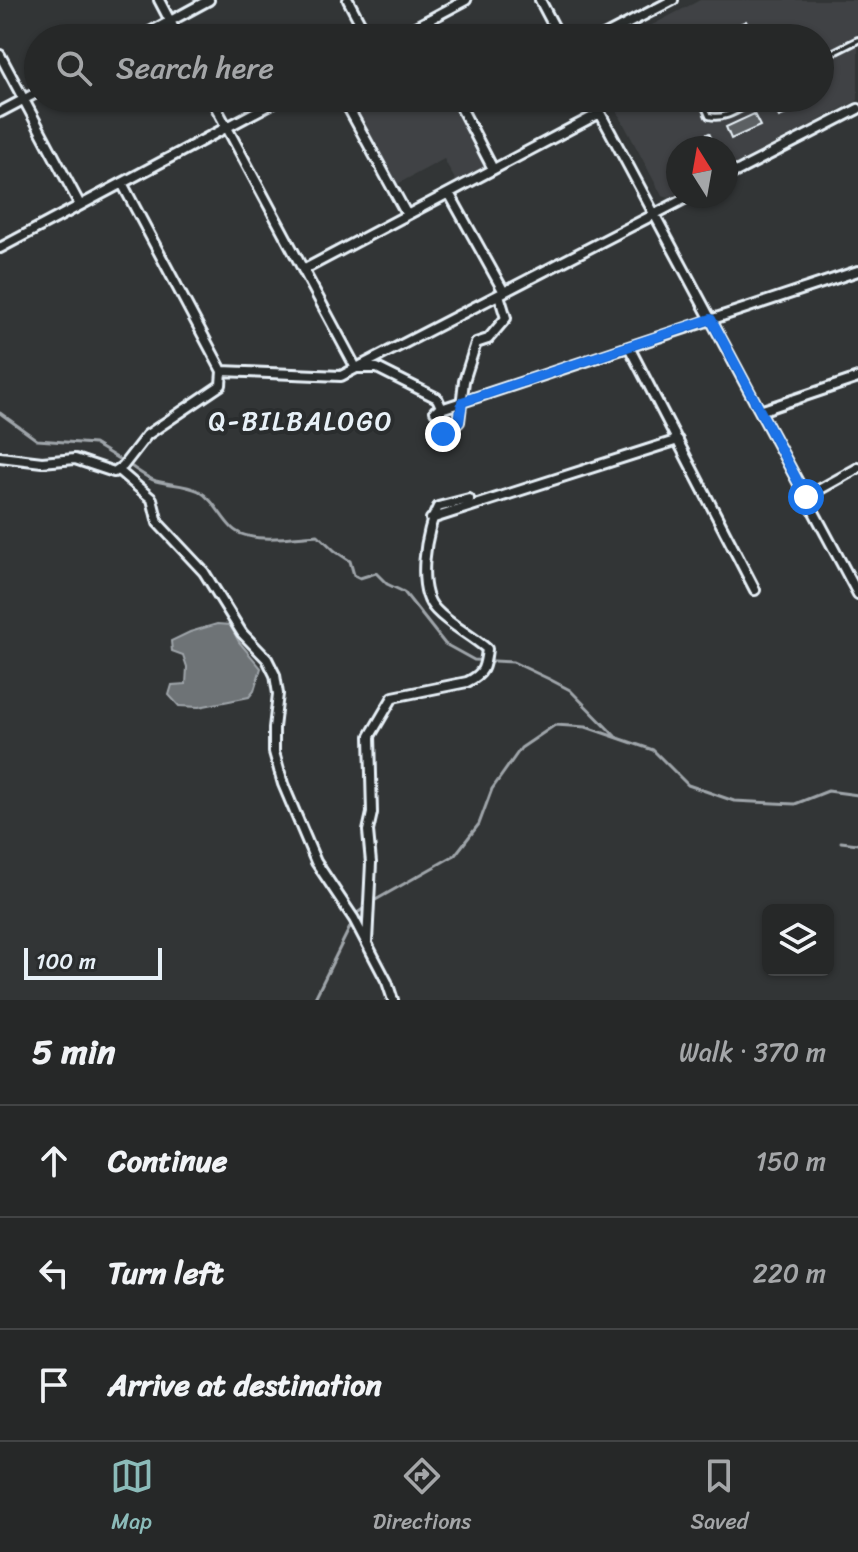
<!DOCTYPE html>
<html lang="en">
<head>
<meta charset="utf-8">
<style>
  body { margin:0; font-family:Sriracha,sans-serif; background:#2e3030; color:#f1f3f6 }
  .controls { position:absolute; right:24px; bottom:24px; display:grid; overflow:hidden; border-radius:12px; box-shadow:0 2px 6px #0004 }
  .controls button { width:72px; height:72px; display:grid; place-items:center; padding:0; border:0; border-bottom:2px solid #424445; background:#262828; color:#f1f3f6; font:40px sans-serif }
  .compass { position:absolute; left:666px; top:136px; width:72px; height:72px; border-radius:50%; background:#262828; box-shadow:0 2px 6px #0004; rotate:349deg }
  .scale { position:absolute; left:24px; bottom:20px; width:138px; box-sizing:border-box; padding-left:8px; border:4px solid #e8f1f8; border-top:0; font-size:22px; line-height:28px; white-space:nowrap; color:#e8f1f8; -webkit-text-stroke:6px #2a2d2e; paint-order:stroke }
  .stop { position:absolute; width:24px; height:24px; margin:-18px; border:6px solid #1a73e8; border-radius:50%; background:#fff }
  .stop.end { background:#1a73e8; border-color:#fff; box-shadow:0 2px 8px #0008 }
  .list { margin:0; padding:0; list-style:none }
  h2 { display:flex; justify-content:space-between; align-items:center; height:104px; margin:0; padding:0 32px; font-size:34px }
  h2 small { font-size:26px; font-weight:400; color:#a4a6a8 }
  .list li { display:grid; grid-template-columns:52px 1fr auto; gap:24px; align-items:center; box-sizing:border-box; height:112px; padding:0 32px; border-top:2px solid #424445 }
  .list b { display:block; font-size:30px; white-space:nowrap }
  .list em { font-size:26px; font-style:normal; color:#a4a6a8 }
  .icon { flex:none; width:44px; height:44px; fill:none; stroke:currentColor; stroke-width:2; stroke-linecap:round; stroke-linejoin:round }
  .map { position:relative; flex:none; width:858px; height:1000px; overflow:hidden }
  .search { position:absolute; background:#262828; box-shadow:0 2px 6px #0004; left:24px; right:24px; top:24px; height:88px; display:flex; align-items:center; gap:20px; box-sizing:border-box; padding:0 28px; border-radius:44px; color:#a4a6a8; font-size:30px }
  .sheet { height:440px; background:#262828 }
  nav { display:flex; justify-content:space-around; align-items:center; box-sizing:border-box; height:112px; border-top:2px solid #424445; background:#262828; font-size:22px; color:#a4a6a8 }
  nav a { display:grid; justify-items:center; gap:4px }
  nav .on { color:#8bbbb9 }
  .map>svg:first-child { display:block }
  .built { fill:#3f4244 }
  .water { fill:#6e7376; stroke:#9fa5aa; stroke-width:2 }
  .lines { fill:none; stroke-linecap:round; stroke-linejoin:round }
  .stream { stroke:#9fa5aa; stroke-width:3 }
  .building { fill:#5c6063; stroke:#e8f1f8; stroke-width:2 }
  .lane-casing { stroke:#e8f1f8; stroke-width:10 }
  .street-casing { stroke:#e8f1f8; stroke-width:14 }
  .lane { stroke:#2a2d2e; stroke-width:4 }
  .street { stroke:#2a2d2e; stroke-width:8 }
  .route { stroke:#1a73e8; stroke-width:10 }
  .labels { text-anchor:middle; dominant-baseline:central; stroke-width:8; stroke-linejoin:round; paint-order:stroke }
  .quarter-label { font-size:26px; letter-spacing:2px; fill:#e8f1f8; stroke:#2a2d2e }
</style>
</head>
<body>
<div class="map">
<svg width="858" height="1000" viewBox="0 0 858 1000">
  <rect width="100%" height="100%" fill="#323536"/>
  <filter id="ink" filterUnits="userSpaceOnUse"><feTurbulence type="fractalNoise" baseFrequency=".0125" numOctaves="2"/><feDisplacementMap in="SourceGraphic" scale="16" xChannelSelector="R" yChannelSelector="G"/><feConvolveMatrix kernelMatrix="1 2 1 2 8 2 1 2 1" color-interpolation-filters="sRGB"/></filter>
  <g filter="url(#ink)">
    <path class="built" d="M700,0H858V100L726,169V148H678V194L669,198L662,196L610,98H820V38H627Z
      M343,98H456L493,169L459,187L444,159L392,187Z"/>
    <path class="water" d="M217,624L230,625L239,642L261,668L254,691L249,697L199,707L179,706L169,695L172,685L186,684L187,667L183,655L172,651L171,641L190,632Z"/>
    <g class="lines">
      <path class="stream" d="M0,413L37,440L94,444L122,461
        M129,465C137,470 147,478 156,481C170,485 185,484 199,491C214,500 220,516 232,528C249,545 296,536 318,535L335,551L350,561L354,575L360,578L376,573L387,584L404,592L445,644L474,660L513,662L549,679L570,690L615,736
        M841,842L858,844
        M372,902L455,855L479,824L492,789L521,748L555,725L586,727L653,750L688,785L734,801L795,804L828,791L858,795
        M314,1000L357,913L366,907"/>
    </g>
    <path class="building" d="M746,21L750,30L733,38H709Z
      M789,99L794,111L779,117L773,105Z
      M754,114L760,126L731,139L726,127Z
      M709,133L716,148H691L689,143Z"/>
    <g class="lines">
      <defs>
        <path id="lane" d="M820,59L858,40
          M718,98L706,109L709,116C724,120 739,109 752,102L754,98"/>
        <path id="street" d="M159,0L179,38
          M348,0L368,38
          M540,0L560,38
          M418,26L425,38
          M139,38L209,0
          M395,38L466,0
          M600,38L673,0
          M0,55L80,205
          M211,98L356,368H377L437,398L442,409
          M343,98L407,215
          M456,98L493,169
          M592,98L858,594
          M0,112L38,92
          M726,177L858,109
          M449,193L504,292
          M0,248L282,98
          M303,270L600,113
          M629,347L755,590
          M222,371L341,376L690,196
          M435,411L858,271
          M760,411L858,378
          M443,434L459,422L464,381L476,343L488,339L506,318L499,295
          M0,457L42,462L75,459L114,472L123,466L147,435L221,385L222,371L122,183
          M118,470L152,499L158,523L204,572L242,633L267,659L275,675L278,694L274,728V752L283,784L316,862L354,919L387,982L393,1000
          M806,497L858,468
          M431,519L678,440
          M367,942L371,863L368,831L372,813L370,736L393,697L467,682C484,674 485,667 487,649C471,635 450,625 436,610C415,590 426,529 438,507L469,499"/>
      </defs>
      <use href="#lane" class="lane-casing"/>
      <use href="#street" class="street-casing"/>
      <use href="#lane" class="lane"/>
      <use href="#street" class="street"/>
    </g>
  </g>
  <g class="lines" filter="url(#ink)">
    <path class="route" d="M443,434L459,422L462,402L711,319L806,497"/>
  </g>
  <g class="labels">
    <g class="quarter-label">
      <text x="301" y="421">Q-BILBALOGO</text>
    </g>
  </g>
</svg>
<div class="controls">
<button><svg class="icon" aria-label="layers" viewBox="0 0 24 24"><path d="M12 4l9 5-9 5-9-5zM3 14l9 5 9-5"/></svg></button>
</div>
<svg class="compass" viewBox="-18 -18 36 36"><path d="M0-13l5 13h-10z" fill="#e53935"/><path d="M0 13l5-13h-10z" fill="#a4a6a8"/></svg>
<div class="scale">100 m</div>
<div class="stop" style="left:806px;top:497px"></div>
<div class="stop end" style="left:443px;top:434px"></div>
<div class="search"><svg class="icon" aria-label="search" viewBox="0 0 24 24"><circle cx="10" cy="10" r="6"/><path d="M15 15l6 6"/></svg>Search here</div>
</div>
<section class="sheet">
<h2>5 min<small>Walk · 370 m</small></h2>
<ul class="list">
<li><svg class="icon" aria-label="ahead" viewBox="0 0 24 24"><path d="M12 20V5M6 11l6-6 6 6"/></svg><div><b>Continue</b></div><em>150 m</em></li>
<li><svg class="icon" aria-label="left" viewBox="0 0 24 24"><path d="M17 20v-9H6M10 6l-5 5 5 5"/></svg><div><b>Turn left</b></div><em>220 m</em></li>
<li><svg class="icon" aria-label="arrive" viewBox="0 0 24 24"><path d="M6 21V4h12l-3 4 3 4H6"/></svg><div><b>Arrive at destination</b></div></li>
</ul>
</section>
<nav>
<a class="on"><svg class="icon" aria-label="map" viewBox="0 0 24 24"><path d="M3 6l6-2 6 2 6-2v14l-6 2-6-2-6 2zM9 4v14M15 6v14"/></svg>Map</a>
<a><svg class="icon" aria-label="directions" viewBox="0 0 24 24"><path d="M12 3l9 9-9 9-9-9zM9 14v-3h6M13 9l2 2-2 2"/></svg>Directions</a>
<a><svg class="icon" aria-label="saved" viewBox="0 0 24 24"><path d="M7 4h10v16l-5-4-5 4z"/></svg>Saved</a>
</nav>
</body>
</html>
